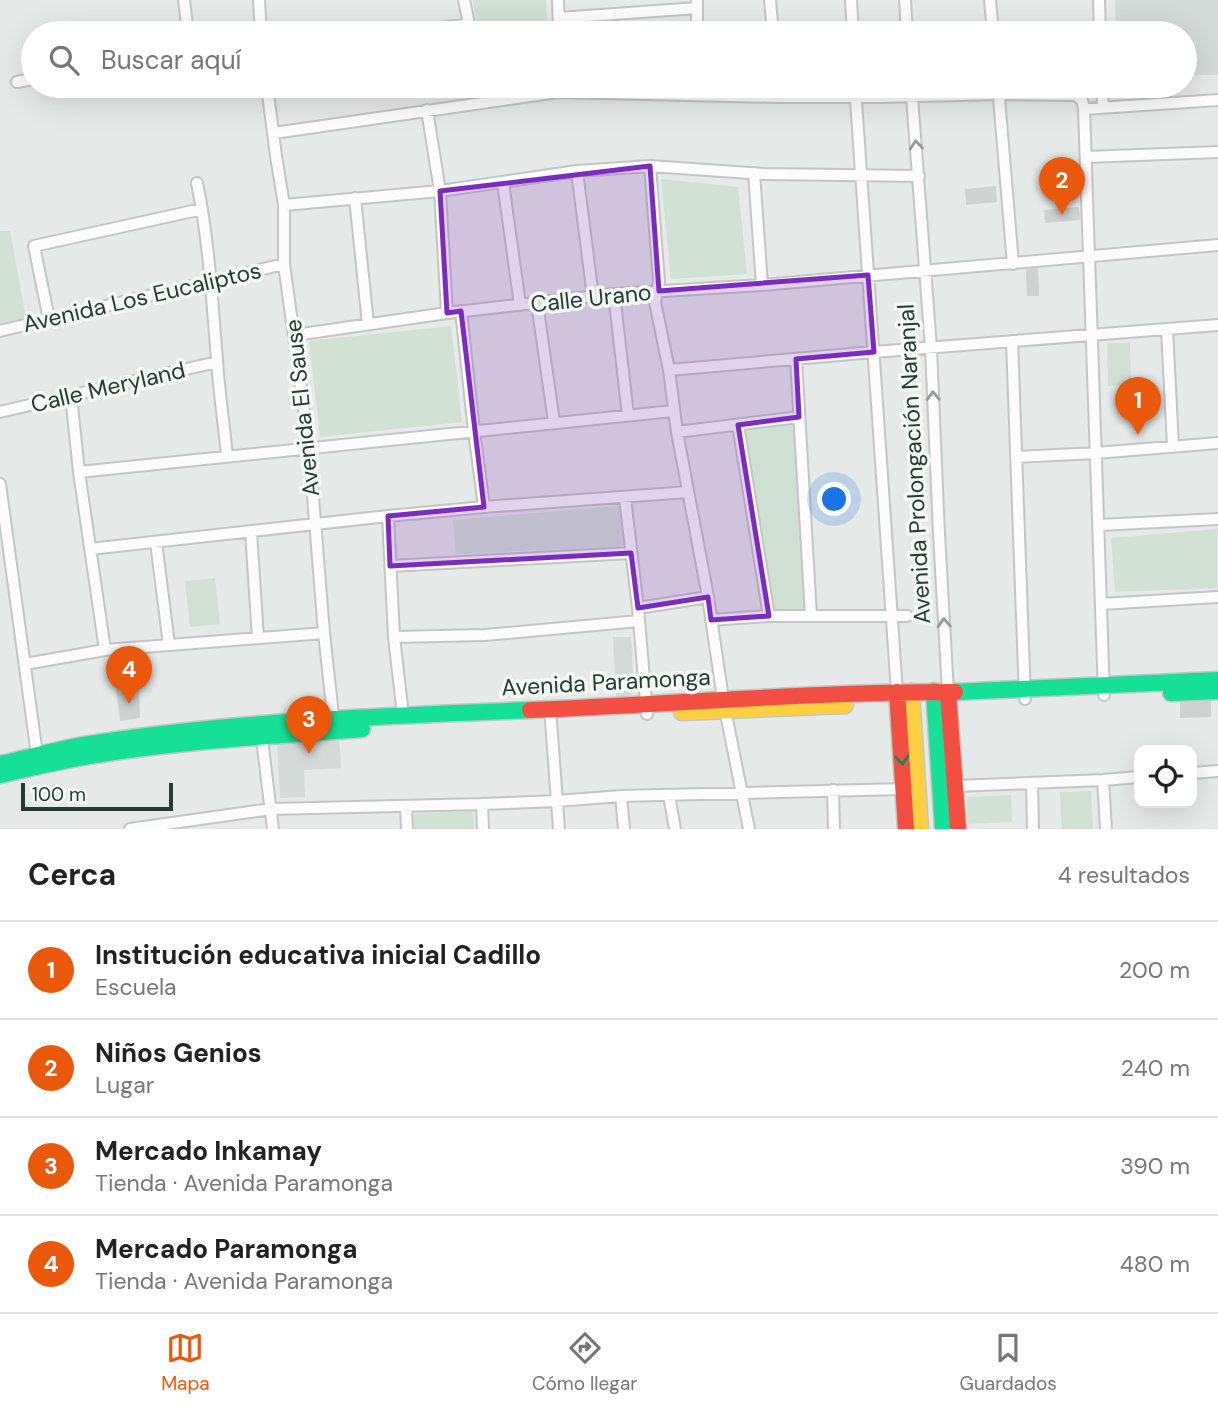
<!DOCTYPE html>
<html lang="es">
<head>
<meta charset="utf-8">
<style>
  body { margin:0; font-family:"DM Sans",sans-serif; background:#f6f6f6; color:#222 }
  .controls { position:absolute; right:21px; bottom:21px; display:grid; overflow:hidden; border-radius:14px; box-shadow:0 7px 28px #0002 }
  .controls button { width:63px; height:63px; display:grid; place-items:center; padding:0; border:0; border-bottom:2px solid #e0e0e0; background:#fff; color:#222; font:35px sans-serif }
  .scale { position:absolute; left:21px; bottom:18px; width:152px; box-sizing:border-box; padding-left:7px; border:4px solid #243b33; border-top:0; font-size:19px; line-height:24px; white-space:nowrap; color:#243b33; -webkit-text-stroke:5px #f3f8f5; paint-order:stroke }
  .you { position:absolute; left:835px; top:500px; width:24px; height:24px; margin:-18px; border:5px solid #fff; border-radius:50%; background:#1a73e8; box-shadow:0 0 0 10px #1a73e833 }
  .badge { display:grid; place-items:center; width:46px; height:46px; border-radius:50%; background:#ea580c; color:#fff; font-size:23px; font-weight:700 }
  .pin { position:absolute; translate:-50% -58px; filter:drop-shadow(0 2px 4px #0008) }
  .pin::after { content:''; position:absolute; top:37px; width:24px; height:21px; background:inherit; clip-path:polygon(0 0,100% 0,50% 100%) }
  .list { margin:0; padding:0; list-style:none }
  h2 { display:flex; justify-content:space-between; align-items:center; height:91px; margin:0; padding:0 28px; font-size:30px }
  h2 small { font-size:23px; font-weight:400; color:#767676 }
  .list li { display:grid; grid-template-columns:46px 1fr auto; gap:21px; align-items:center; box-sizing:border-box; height:98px; padding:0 28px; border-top:2px solid #e0e0e0 }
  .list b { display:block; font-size:26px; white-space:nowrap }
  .list p { margin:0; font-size:23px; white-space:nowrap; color:#767676 }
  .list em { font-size:23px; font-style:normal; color:#767676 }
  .icon { flex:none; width:38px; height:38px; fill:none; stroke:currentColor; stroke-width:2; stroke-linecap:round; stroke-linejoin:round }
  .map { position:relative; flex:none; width:1218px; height:829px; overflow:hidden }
  .search { position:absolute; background:#fff; box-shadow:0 7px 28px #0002; left:21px; right:21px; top:21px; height:77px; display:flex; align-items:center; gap:18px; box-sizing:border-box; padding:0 24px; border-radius:38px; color:#767676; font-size:26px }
  .sheet { height:483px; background:#fff }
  nav { display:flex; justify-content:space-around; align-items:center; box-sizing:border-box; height:98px; border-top:2px solid #e0e0e0; background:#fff; font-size:19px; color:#767676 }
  nav a { display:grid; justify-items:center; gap:4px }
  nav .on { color:#ea580c }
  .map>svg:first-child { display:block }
  .built { fill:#d3dad7 }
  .green { fill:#d0e1d3 }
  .building { fill:#ced2d0; stroke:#ced2d0; stroke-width:2 }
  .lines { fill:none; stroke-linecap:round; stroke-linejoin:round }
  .street-casing { stroke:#c2c6c4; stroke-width:14 }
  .fast-casing { stroke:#c0c7c4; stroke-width:19 }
  .slow-casing { stroke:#c0c7c4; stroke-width:19 }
  .jam-casing { stroke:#c0c7c4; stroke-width:19 }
  .street { stroke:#fbfcfb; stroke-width:10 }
  .fast { stroke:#16e098; stroke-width:16 }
  .slow { stroke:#ffcf43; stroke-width:16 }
  .jam { stroke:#f24e42; stroke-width:16 }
  .oneway { stroke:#909c97 }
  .oneway2 { stroke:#1e8560 }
  .marked { fill:#7b2cbf; fill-opacity:0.2; stroke:#7b2cbf; stroke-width:5; stroke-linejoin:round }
  .labels { text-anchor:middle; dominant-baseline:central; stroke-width:7; stroke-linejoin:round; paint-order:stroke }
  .street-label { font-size:23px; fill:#243b33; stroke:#f3f8f5 }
</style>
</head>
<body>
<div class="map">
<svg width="1218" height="829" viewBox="0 0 1218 829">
  <rect width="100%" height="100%" fill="#e5e9e7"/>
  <path class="built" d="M1115,0H1218V75H1185V33H1116Z
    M613,637H631L634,691L631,695L616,697Z
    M339,736L341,768L304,770L305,797L280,798L277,739Z"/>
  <path class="green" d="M473,0H546L548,33H479Z
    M661,179L738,187L747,274L671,279Z
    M0,231H10L26,318L0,323Z
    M451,326L462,422L320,437L309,341Z
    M1107,343H1130L1131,385L1108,386Z
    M794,422L806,609L773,611L744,429Z
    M619,506L624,546L456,554L453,520Z
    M1217,529V588L1115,592L1111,538Z
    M215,578L220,624L190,627L185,581Z
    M1091,791L1093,829H1062L1060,792Z
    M1011,795L1012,822L968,824L967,797Z
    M473,811L474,829H414V814Z"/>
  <path class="building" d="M995,187L996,201L967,204L966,190Z
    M1078,208L1079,219L1046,222L1045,211Z
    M1037,269L1038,295H1028L1027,270Z
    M138,688L139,717L121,720L117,690Z
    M1210,702V716L1181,717V703Z"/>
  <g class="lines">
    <defs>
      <path id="street" d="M184,0L188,33
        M259,0L261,33
        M558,0L559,33
        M770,0L773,33
        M851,0L853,33
        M905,0L907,33
        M990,0L993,33
        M1099,0L1100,33
        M559,18L697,8
        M405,33L469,24L464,0
        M697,33V0
        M17,82L33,79
        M195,86L196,89
        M267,86L276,156L284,205V264L309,447L324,633L334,725
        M855,86L897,692
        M998,86L1013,264
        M1102,86L1103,107
        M912,97L931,348L939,534L948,692
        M1084,109L1218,100
        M427,110L440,191L447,313
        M274,133L558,92L780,97H879L999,94L1075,95L1082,100L1084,109L1104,695
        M1086,157L1218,152
        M650,166L659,281L655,302L669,370L677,432L708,597L723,699L749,829
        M577,171L593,297
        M754,173L762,285
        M503,182L520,305
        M197,183C209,241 212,300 217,360C219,392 224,424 227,456
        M355,198L368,324
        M284,205L440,191L577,171L650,166L764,174L919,176
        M614,294L628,415
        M537,303L554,422
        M461,311L474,431L484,507
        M49,319L34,246L202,209
        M1167,329L1173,447
        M0,331L284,264
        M295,335L447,313L614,294L762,285L1218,245
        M1012,341L1025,699
        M796,359L811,616
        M669,370L874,352L1218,325
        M71,396L79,472L105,650
        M0,412L217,362
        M738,425L769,616
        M677,432L799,417
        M1016,457L1096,453L1218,443
        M79,472L673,411
        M0,484L38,762
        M625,498L638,608L647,714
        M388,516L394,637L403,715
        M1099,525L1218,519
        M251,532L258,638
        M156,542L169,645
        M90,549L388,516L484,507L688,492
        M390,566L631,553
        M1101,604L1218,597
        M638,608L708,597
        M711,620L769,616H907
        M394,637L485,635L639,621
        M25,664L105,650L324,633
        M550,708L559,829
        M261,731L273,829
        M1192,773L1218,771
        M1103,780L1106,829
        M1032,783L1033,829
        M956,786L1103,780L1139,777
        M833,790L834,829
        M669,795L675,829
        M621,796L624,829
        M482,804L483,829
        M406,806L407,829
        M130,829L271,809L482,804L557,801L621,796L904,789"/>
      <path id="fast" d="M934,691L943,829
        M955,692L1218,680
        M1171,693L1218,691
        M0,764C28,758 55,750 83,745C231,721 381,716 530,710
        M0,775C30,768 59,761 89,756C179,741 271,736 362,729"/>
      <path id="slow" d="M911,692L920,829
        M682,712L845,705"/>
      <path id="jam" d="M897,692L906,829
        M948,692L958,829
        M530,710C672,704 813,692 955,692"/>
    </defs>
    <use href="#street" class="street-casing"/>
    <use href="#fast" class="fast-casing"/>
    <use href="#slow" class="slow-casing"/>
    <use href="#jam" class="jam-casing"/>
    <use href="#street" class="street"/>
    <use href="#fast" class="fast"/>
    <use href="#slow" class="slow"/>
    <use href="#jam" class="jam"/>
  </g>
  <defs><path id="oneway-chevron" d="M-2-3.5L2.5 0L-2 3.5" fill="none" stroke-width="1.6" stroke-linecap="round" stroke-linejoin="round" transform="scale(1.75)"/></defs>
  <g class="oneway">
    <use href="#oneway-chevron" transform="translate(916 145) rotate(-95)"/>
    <use href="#oneway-chevron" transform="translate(933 396) rotate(-92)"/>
    <use href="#oneway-chevron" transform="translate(944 623) rotate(-93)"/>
  </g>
  <use class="oneway2" href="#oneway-chevron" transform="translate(902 760) rotate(86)"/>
  <path class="marked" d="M650,166L659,291L868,275L874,352L796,359L799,417L738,425L769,616L711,620L708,597L638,608L631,553L390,566L388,516L484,507L461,311L447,313L440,191Z"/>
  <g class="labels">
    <g class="street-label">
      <text transform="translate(142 297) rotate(-13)">Avenida Los Eucaliptos</text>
      <text transform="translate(591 298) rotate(-6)">Calle Urano</text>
      <text transform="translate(108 387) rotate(-13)">Calle Meryland</text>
      <text transform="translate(302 408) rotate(-96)">Avenida El Sause</text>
      <text transform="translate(914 464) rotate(-93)">Avenida Prolongación Naranjal</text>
      <text transform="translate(606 682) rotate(-3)">Avenida Paramonga</text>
    </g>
  </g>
</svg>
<div class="controls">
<button><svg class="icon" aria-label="locate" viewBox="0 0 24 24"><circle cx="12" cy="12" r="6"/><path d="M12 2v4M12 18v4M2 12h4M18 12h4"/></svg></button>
</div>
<div class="scale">100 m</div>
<div class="you"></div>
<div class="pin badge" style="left:1138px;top:435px">1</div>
<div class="pin badge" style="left:1062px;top:215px">2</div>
<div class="pin badge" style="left:309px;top:754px">3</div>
<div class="pin badge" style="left:129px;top:704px">4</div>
<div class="search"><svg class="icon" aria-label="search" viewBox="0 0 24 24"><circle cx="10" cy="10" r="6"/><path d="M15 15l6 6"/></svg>Buscar aquí</div>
</div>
<section class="sheet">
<h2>Cerca<small>4 resultados</small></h2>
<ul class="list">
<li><span class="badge">1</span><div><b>Institución educativa inicial Cadillo</b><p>Escuela</p></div><em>200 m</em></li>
<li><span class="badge">2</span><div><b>Niños Genios</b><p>Lugar</p></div><em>240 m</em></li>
<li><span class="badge">3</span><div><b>Mercado Inkamay</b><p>Tienda · Avenida Paramonga</p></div><em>390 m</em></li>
<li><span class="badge">4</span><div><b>Mercado Paramonga</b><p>Tienda · Avenida Paramonga</p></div><em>480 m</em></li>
</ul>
</section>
<nav>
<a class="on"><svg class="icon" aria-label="map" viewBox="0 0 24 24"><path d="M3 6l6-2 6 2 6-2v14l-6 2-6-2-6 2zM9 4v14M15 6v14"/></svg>Mapa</a>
<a><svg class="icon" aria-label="directions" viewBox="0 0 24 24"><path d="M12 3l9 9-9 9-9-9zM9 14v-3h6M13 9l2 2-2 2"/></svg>Cómo llegar</a>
<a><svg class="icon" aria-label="saved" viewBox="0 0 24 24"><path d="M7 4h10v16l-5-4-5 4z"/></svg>Guardados</a>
</nav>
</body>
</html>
